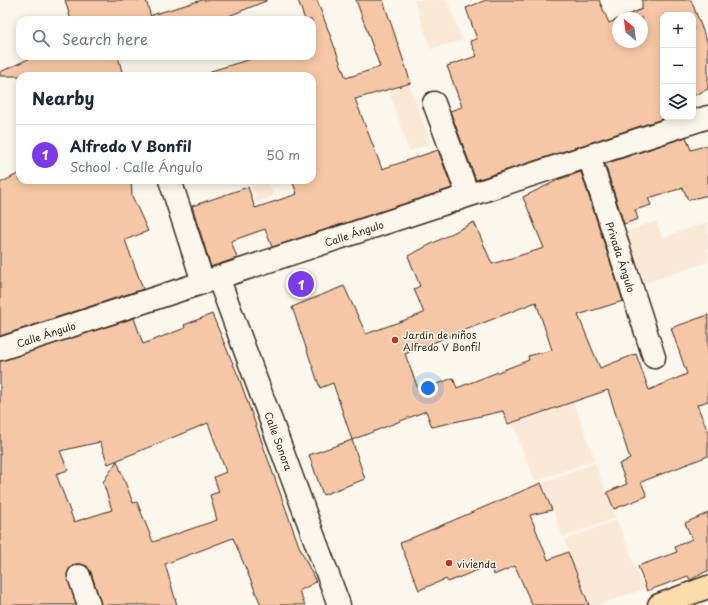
<!DOCTYPE html>
<html lang="en">
<head>
<meta charset="utf-8">
<style>
  body { margin:0; font-family:"Playpen Sans",sans-serif; background:#f6f6f7; color:#1f2937 }
  .controls { position:absolute; right:12px; top:12px; display:grid; overflow:hidden; border-radius:8px; box-shadow:0 2px 10px #0003 }
  .controls button { width:36px; height:36px; display:grid; place-items:center; padding:0; border:0; border-bottom:1px solid #e0e1e3; background:#fff; color:#1f2937; font:20px sans-serif }
  .compass { position:absolute; left:612px; top:12px; width:36px; height:36px; border-radius:50%; background:#fff; box-shadow:0 2px 10px #0003; rotate:331deg }
  .you { position:absolute; left:428px; top:388px; width:14px; height:14px; margin:-10px; border:3px solid #fff; border-radius:50%; background:#1a73e8; box-shadow:0 0 0 6px #1a73e833 }
  .badge { display:grid; place-items:center; width:26px; height:26px; border-radius:50%; background:#7c3aed; color:#fff; font-size:13px; font-weight:700 }
  .pin { position:absolute; translate:-50% -50%; border:2px solid #fff; box-shadow:0 1px 4px #0006 }
  .list { margin:0; padding:0; list-style:none }
  h2 { display:flex; justify-content:space-between; align-items:center; height:52px; margin:0; padding:0 16px; font-size:17px }
  h2 small { font-size:13px; font-weight:400; color:#747a83 }
  .list li { display:grid; grid-template-columns:26px 1fr auto; gap:12px; align-items:center; box-sizing:border-box; height:60px; padding:0 16px; border-top:1px solid #e0e1e3 }
  .list b { display:block; font-size:15px; white-space:nowrap }
  .list p { margin:0; font-size:13px; white-space:nowrap; color:#747a83 }
  .list em { font-size:13px; font-style:normal; color:#747a83 }
  .icon { flex:none; width:22px; height:22px; fill:none; stroke:currentColor; stroke-width:2; stroke-linecap:round; stroke-linejoin:round }
  .map { position:relative; flex:none; width:708px; height:605px; overflow:hidden }
  .search { position:absolute; background:#fff; box-shadow:0 2px 10px #0003; left:16px; top:16px; width:300px; height:44px; display:flex; align-items:center; gap:10px; box-sizing:border-box; padding:0 14px; border-radius:12px; color:#747a83; font-size:15px }
  .panel { position:absolute; background:#fff; box-shadow:0 2px 10px #0003; left:16px; top:72px; width:300px; height:112px; border-radius:12px }
  .map>svg:first-child { display:block }
  .built { fill:#fae9d7 }
  .building { fill:#f6c7a6; stroke:#3b2a1e; fill-rule:evenodd }
  .lines { fill:none; stroke-linecap:round; stroke-linejoin:round }
  .minor-casing { stroke:#3b2a1e; stroke-width:25 }
  .major-casing { stroke:#3b2a1e; stroke-width:25 }
  .minor { stroke:#fbf7ec; stroke-width:22 }
  .major { stroke:#fcdcac; stroke-width:22 }
  .poi-dot { fill:#c8321e; stroke:#fbf7ec; stroke-width:1.5 }
  .labels { text-anchor:middle; dominant-baseline:central; stroke-width:3; stroke-linejoin:round; paint-order:stroke }
  .street-label { font-size:10px; fill:#3b2a1e; stroke:#fbf7ec }
  .poi-label { font-size:10px; fill:#3b2a1e; stroke:#fbf7ec; text-anchor:start }
</style>
</head>
<body>
<div class="map">
<svg width="708" height="605" viewBox="0 0 708 605">
  <rect width="100%" height="100%" fill="#fbf7ec"/>
  <filter id="ink" filterUnits="userSpaceOnUse"><feTurbulence type="fractalNoise" baseFrequency=".025" numOctaves="2"/><feDisplacementMap in="SourceGraphic" scale="8" xChannelSelector="R" yChannelSelector="G"/><feConvolveMatrix kernelMatrix="1 2 1 2 8 2 1 2 1" color-interpolation-filters="sRGB"/></filter>
  <g filter="url(#ink)">
    <path class="built" d="M414,0H447L462,40L431,49Z
      M409,84L431,144L409,151L389,91Z
      M248,180H267L274,196L257,202Z
      M656,221L662,238L708,222V262L639,285L622,233Z
      M573,401L595,460L535,481L512,423Z
      M595,463L616,518L563,537L543,483Z
      M617,520L644,589L598,605H589L564,540Z"/>
    <path class="building" d="M65,0H146L152,20H71Z
      M202,0H266V1L219,20H153L152,15Z
      M298,0H317L346,78L380,67L356,0H383L411,83L355,99L382,169L438,150L452,188L272,247L265,229L231,241L237,258L211,267L192,206L248,187L255,208L297,194L292,180H312V76H212L211,71L261,56H312V20H305Z
      M486,0H599L609,23L618,19V42H642V18H621L642,9V0H691L708,44V89L693,96V15H663V117H668L476,180L450,111L462,107L447,66L477,56L470,41L477,39L466,8Z
      M35,56H118L123,76H0V72Z
      M686,137L691,150L708,145V195L688,200L683,188L648,198L651,205L635,210L638,219L624,224L605,164Z
      M581,172L623,301L578,315L600,368L636,354L649,390L687,374L671,328L708,315V401L697,405L708,432V456L641,482L647,496L614,509L607,492L627,484L619,464L630,459L608,390L508,424L503,411L432,427L426,411L352,440L333,383L320,388L292,307L344,286L366,334L424,313L414,289L420,286L408,256L474,222L492,264L544,248L523,197L560,179ZM536,302L552,350L528,356L529,360L457,388L453,378L419,391L405,354Z
      M20,173V180H131L132,196L148,231L125,240L143,289L0,336V183Z
      M212,314L239,378L299,546L316,582L299,591L305,605H261L233,538L165,564L177,605H101L91,572L87,566L81,564H75L70,568L67,574L76,605H0V361L134,318L143,344L185,328L184,325ZM208,423L226,472L214,477L219,492L210,495L217,520L153,542L137,502L133,503L117,461L103,482L112,510L74,522L56,474L68,470L60,451L100,442L108,464Z
      M352,440L365,479L323,495L309,455Z
      M541,483L552,510L530,515L548,560L568,552L589,605H532L515,566L494,575L490,565L448,582L446,579L419,590L400,543Z
      M708,513V572L707,571L690,580L688,576L647,591L638,566L677,552L675,547L692,539L685,523Z"/>
    <g class="lines">
      <defs>
        <path id="minor" d="M434,103L468,195
          M589,156L654,357
          M170,180L203,282
          M218,277L339,605
          M0,349L708,117
          M79,576L89,605"/>
        <path id="major" d="M659,605L708,587"/>
      </defs>
      <use href="#minor" class="minor-casing"/>
      <use href="#major" class="major-casing"/>
      <use href="#minor" class="minor"/>
      <use href="#major" class="major"/>
    </g>
  </g>
  <g class="poi-dot">
    <circle cx="395" cy="340" r="4"/>
    <circle cx="449" cy="563" r="4"/>
  </g>
  <g class="labels">
    <g class="street-label">
      <text transform="translate(354 233) rotate(-18)">Calle Ángulo</text>
      <text transform="translate(621 257) rotate(72)">Privada Ángulo</text>
      <text transform="translate(46 334) rotate(-18)">Calle Ángulo</text>
      <text transform="translate(279 441) rotate(70)">Calle Sonora</text>
    </g>
    <g class="poi-label">
      <text x="403" y="334">Jardin de niños<tspan x="403" dy="12">Alfredo V Bonfil</tspan></text>
      <text x="457" y="563">vivienda</text>
    </g>
  </g>
</svg>
<div class="controls">
<button>+</button>
<button>−</button>
<button><svg class="icon" aria-label="layers" viewBox="0 0 24 24"><path d="M12 4l9 5-9 5-9-5zM3 14l9 5 9-5"/></svg></button>
</div>
<svg class="compass" viewBox="-18 -18 36 36"><path d="M0-13l5 13h-10z" fill="#e53935"/><path d="M0 13l5-13h-10z" fill="#747a83"/></svg>
<div class="you"></div>
<div class="pin badge" style="left:301px;top:284px">1</div>
<div class="search"><svg class="icon" aria-label="search" viewBox="0 0 24 24"><circle cx="10" cy="10" r="6"/><path d="M15 15l6 6"/></svg>Search here</div>
<section class="panel">
<h2>Nearby<small></small></h2>
<ul class="list">
<li><span class="badge">1</span><div><b>Alfredo V Bonfil</b><p>School · Calle Ángulo</p></div><em>50 m</em></li>
</ul>
</section>
</div>
</body>
</html>
